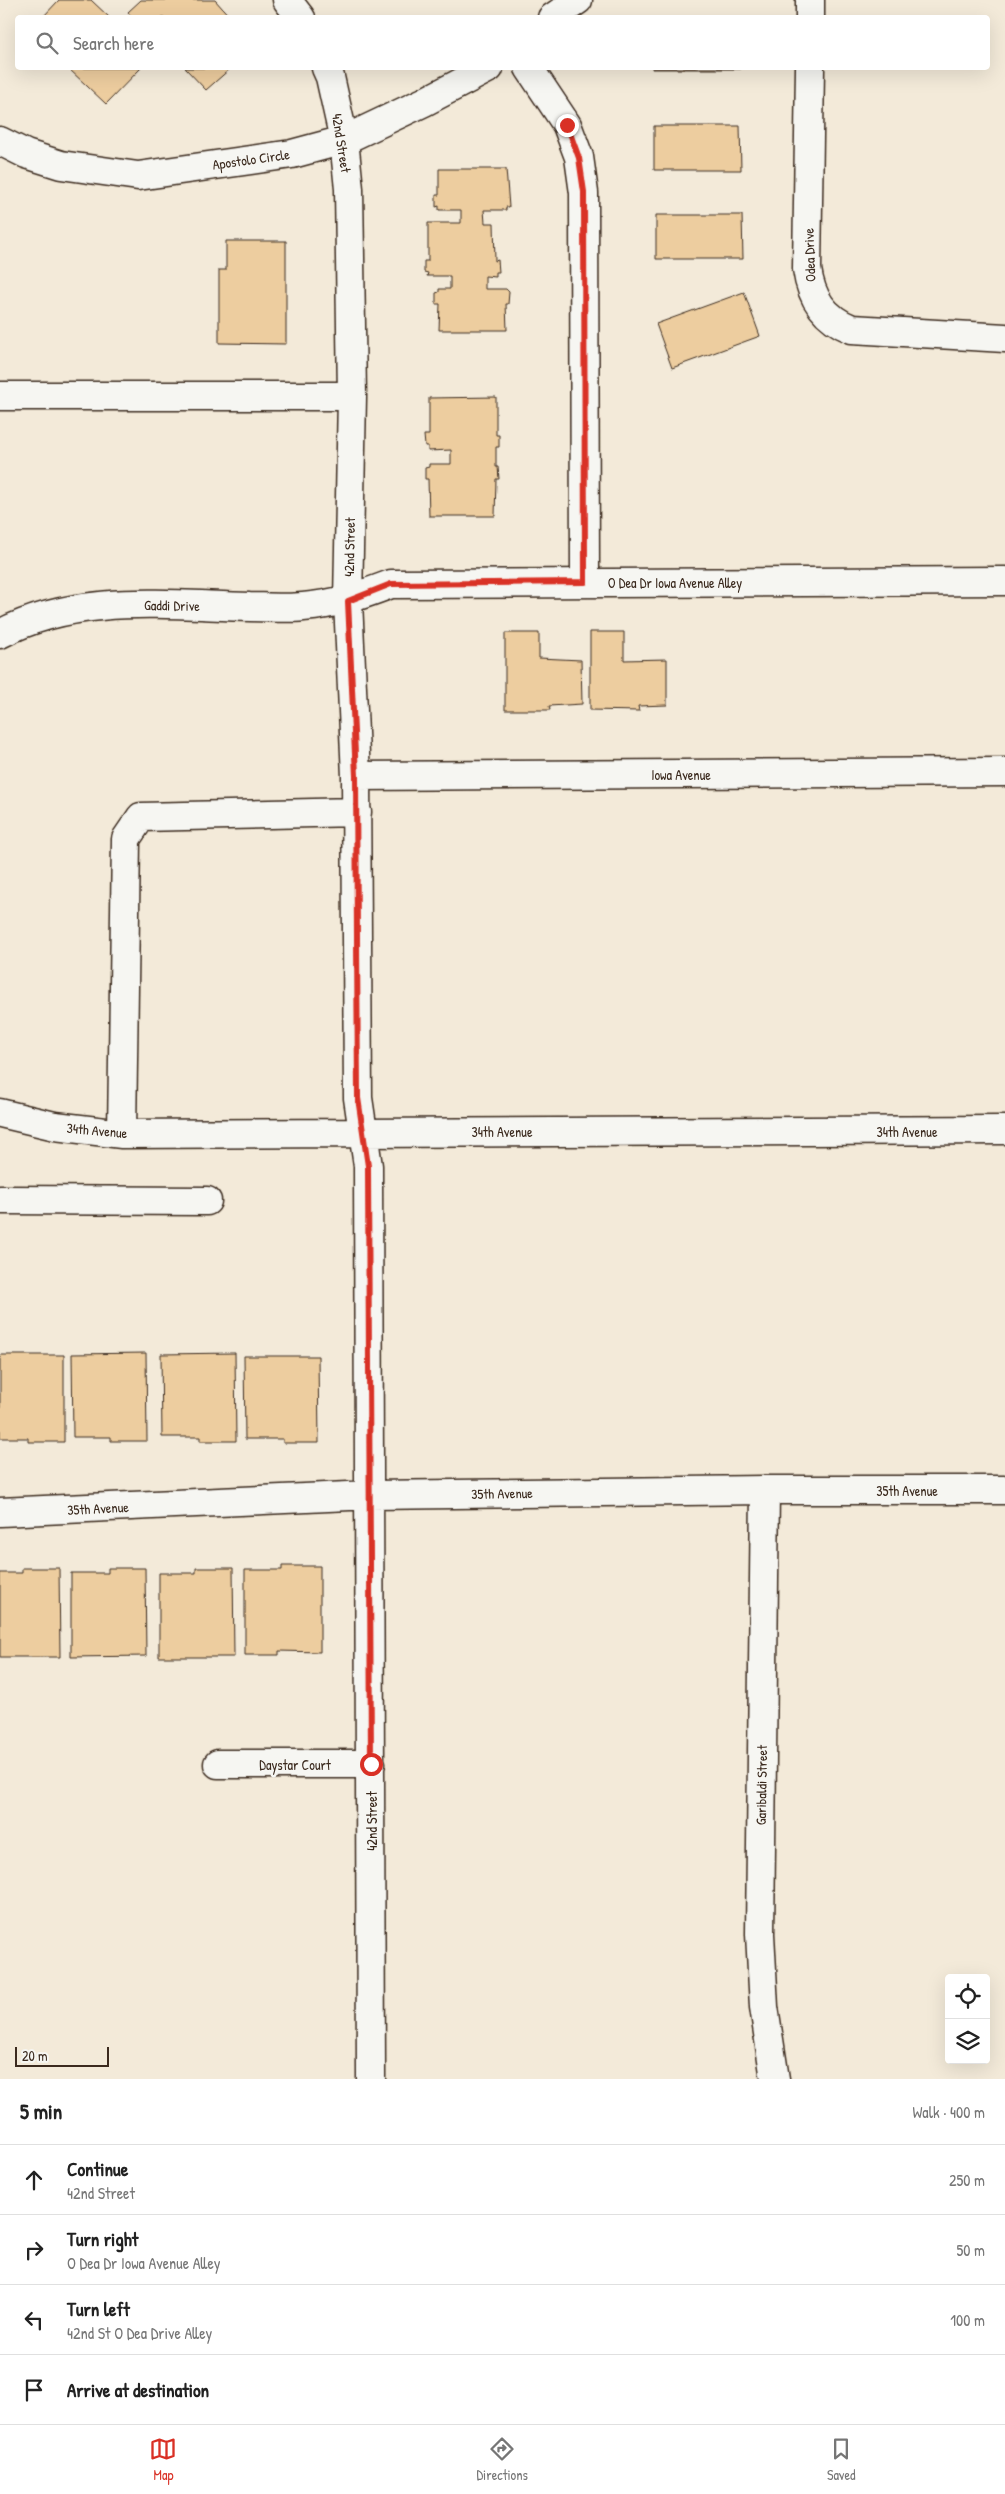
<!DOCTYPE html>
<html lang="en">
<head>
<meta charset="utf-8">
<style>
  body { margin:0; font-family:"Patrick Hand",sans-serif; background:#f2f2f2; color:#222 }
  .controls { position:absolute; right:15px; bottom:15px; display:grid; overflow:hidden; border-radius:5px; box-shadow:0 5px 20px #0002 }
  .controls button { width:45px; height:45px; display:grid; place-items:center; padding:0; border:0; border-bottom:1px solid #e0e0e0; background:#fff; color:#222; font:25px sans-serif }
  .scale { position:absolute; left:15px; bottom:12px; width:94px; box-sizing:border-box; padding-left:5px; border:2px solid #3b2a1e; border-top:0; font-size:14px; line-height:18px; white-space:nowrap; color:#3b2a1e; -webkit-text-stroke:4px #f6f6f2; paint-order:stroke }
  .stop { position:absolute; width:15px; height:15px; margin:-11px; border:4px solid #d93025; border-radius:50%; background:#fff }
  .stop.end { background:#d93025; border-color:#fff; box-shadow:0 1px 5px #0008 }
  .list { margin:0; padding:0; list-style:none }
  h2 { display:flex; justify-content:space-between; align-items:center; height:65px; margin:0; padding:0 20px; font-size:21px }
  h2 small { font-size:16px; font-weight:400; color:#767676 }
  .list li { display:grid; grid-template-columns:32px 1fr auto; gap:15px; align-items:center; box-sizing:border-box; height:70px; padding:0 20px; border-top:1px solid #e0e0e0 }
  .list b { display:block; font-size:19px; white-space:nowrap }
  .list p { margin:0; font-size:16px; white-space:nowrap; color:#767676 }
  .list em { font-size:16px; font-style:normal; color:#767676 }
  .icon { flex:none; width:28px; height:28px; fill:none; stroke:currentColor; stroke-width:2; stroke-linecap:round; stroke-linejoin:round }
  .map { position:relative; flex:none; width:1005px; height:2079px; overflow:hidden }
  .search { position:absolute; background:#fff; box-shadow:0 5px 20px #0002; left:15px; right:15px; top:15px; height:55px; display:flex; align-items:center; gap:12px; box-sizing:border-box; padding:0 18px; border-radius:5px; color:#767676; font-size:19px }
  .sheet { height:345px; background:#fff }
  nav { display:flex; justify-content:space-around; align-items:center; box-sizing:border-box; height:70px; border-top:1px solid #e0e0e0; background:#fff; font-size:14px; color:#767676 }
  nav a { display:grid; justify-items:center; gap:2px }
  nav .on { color:#d93025 }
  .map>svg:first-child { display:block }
  .building { fill:#edcd9f; stroke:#3b2a1e }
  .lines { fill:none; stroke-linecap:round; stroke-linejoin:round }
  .minor-casing { stroke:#3b2a1e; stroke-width:31 }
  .minor { stroke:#f6f6f2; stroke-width:28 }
  .route { stroke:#d93025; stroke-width:6 }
  .labels { text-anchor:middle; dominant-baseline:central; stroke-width:5; stroke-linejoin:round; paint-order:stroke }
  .street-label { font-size:14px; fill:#3b2a1e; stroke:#f6f6f2 }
</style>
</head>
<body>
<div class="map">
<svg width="1005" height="2079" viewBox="0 0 1005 2079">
  <rect width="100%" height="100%" fill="#f3ead9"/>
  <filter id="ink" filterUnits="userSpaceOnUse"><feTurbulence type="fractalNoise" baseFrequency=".02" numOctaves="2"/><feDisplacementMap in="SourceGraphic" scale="10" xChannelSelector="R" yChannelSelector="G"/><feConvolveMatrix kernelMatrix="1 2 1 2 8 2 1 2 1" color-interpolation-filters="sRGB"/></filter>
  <g filter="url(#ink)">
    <path class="building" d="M59,0H91L110,18H42Z
      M141,0H215L231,18H133L128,12Z
      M68,68H141L106,104Z
      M185,68H231L206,90Z
      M652,68H741V69H652Z
      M654,126H740L741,170H654Z
      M439,169H506L509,207H506V210H484L485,223H494L495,261L498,260L499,272H496V277L485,276V289H506L509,292L508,304H506L507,330H439L440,304H436V293L439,292V289H450V276H427L428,273L424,272V261H428V223H461V210H439V206L436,207V195H439Z
      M656,215H742L743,259H656Z
      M226,241H286V344L219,343V270H226Z
      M744,292L760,336L672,368L656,324Z
      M496,397V435H499V447H496V467H498L499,479H496L495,516H429L428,479H425V468L429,467V464H451V450L428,451V446H425L424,435H429V398Z
      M590,632H624V660L667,659V705L638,706L639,711L590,710Z
      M505,633H539V658L581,660L582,704L549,706L550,710H505Z
      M146,1353L147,1441H111V1437H73L72,1354Z
      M235,1353L236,1441H200V1437H162L161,1354Z
      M0,1355H64V1442H28V1438H0Z
      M244,1356H318L319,1443H283V1439H245Z
      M282,1566H320V1652L279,1651V1655H245V1570H282Z
      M22,1568H59L60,1657H0V1573H22Z
      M108,1568H145L146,1656L71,1657V1573H108Z
      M196,1568H233L234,1657H159V1573H196Z"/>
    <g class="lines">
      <defs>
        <path id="minor" d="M287,0L301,18
          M552,18L578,0
          M810,18V0
          M326,68L330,77L344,140L349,189L352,396L348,601L356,776L358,1098L368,1166L371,2079
          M529,68L567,125L579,157L584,193L585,582
          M810,68L807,269C811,298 824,318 852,329L1005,338
          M0,141L26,154L61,165L138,176L292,154L344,140L424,102L489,68
          M0,396H352
          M0,634C77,593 166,605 250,607C268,607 286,609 303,607C338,604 359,596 391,584L1005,581
          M356,776L1005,772
          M0,1113L55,1126L122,1134L1005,1130
          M122,1134L126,839L141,817L357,812
          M0,1200L207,1201
          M765,1490L760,1934L764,2007L775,2079
          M0,1512L371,1495L765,1490H1005
          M218,1764H371"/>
      </defs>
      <use href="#minor" class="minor-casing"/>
      <use href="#minor" class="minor"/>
    </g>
  </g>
  <g class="lines" filter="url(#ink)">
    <path class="route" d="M371,1764L368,1166L358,1098L356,776L348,601L391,584L585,582L584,192L579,158L567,125"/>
  </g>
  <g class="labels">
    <g class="street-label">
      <text transform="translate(342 143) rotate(81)">42nd Street</text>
      <text transform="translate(251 159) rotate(-8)">Apostolo Circle</text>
      <text transform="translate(809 255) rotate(-92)">Odea Drive</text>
      <text transform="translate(349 547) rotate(-89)">42nd Street</text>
      <text x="675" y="582">O Dea Dr Iowa Avenue Alley</text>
      <text transform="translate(172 605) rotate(1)">Gaddi Drive</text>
      <text x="681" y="774">Iowa Avenue</text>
      <text transform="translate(97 1130) rotate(5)">34th Avenue</text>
      <text x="502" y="1131">34th Avenue</text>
      <text x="907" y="1131">34th Avenue</text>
      <text x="907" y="1490">35th Avenue</text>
      <text transform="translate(502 1493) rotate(-1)">35th Avenue</text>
      <text transform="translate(98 1508) rotate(-3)">35th Avenue</text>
      <text x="295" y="1764">Daystar Court</text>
      <text transform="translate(761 1785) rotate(-89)">Garibaldi Street</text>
      <text transform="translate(371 1821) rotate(-90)">42nd Street</text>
    </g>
  </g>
</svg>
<div class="controls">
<button><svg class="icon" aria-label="locate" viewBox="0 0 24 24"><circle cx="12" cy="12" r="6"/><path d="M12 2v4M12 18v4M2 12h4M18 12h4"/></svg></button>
<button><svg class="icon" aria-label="layers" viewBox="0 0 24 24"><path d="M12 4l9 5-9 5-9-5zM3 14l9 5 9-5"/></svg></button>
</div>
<div class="scale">20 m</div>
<div class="stop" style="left:371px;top:1764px"></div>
<div class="stop end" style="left:567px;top:125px"></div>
<div class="search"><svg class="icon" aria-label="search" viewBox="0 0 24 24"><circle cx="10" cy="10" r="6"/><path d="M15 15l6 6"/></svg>Search here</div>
</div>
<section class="sheet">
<h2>5 min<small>Walk · 400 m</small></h2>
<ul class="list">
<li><svg class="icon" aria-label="ahead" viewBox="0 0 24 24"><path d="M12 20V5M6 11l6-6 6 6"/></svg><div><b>Continue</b><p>42nd Street</p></div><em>250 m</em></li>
<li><svg class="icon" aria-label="right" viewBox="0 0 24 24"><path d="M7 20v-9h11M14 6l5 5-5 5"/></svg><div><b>Turn right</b><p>O Dea Dr Iowa Avenue Alley</p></div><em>50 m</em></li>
<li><svg class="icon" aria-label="left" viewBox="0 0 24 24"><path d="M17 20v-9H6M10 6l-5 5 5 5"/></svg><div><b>Turn left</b><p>42nd St O Dea Drive Alley</p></div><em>100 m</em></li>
<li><svg class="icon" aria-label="arrive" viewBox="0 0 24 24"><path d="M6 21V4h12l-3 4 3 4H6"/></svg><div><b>Arrive at destination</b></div></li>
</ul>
</section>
<nav>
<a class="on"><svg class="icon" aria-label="map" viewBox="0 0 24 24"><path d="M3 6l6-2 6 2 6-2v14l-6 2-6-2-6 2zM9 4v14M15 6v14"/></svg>Map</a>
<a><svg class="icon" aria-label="directions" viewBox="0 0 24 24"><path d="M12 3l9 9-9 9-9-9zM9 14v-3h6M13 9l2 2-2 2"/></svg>Directions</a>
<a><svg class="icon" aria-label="saved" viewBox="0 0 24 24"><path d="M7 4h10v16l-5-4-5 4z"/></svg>Saved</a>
</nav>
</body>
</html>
